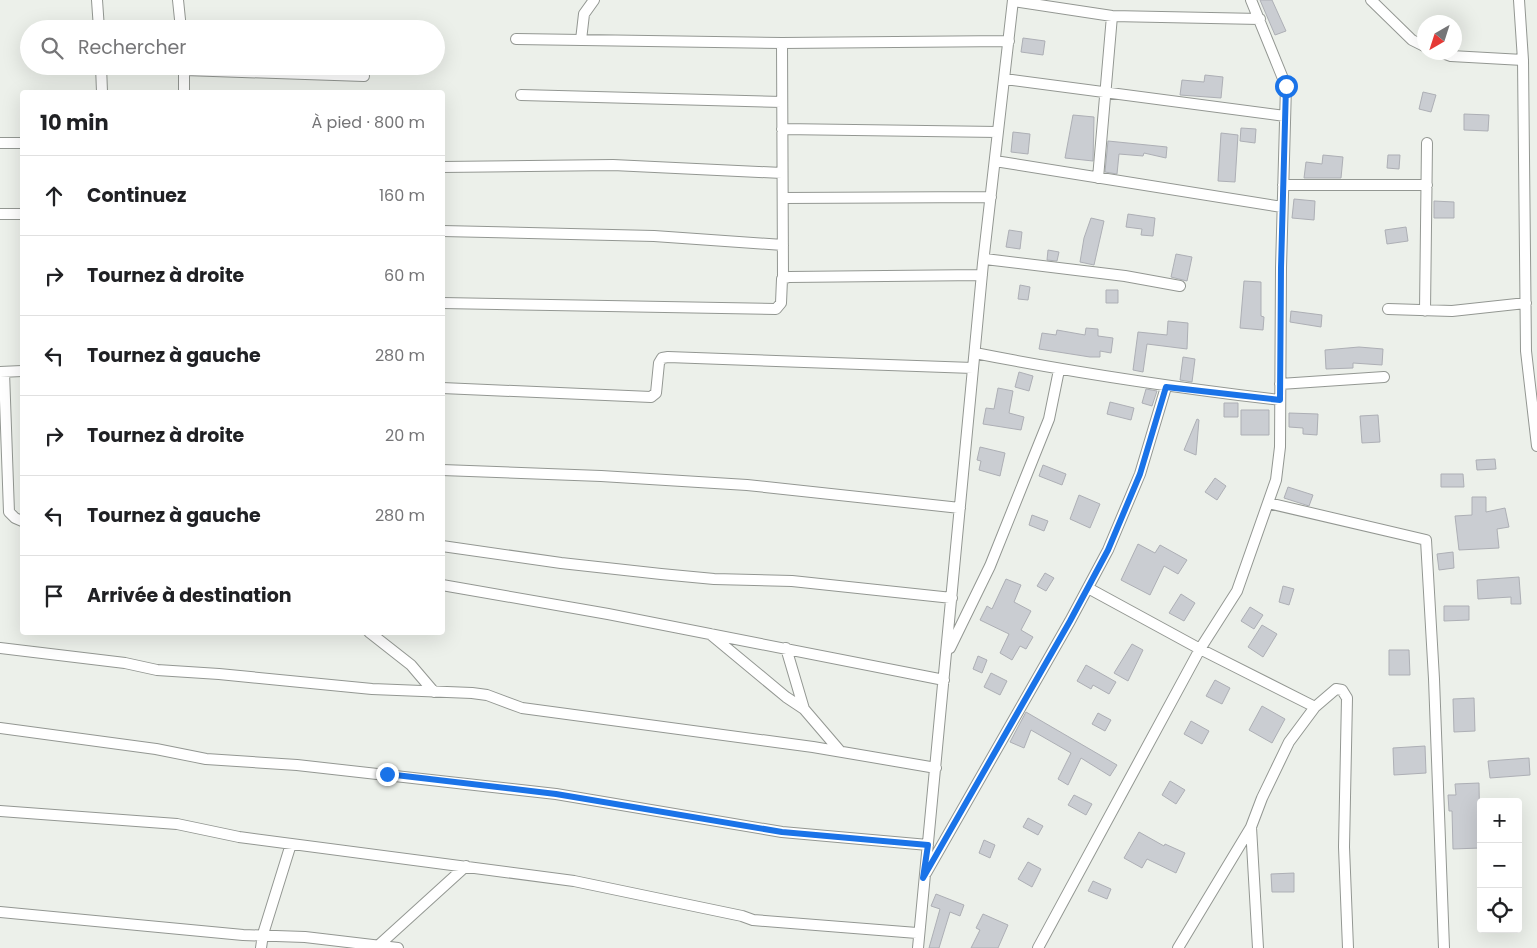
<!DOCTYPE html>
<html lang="fr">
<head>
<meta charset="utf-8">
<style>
  body { margin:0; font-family:Poppins,sans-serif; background:#f6f6f6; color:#202124 }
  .controls { position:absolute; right:15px; bottom:15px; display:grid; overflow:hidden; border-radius:5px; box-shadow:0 5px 20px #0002 }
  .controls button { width:45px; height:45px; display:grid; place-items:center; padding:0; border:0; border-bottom:1px solid #e0e0e0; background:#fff; color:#202124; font:25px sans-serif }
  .compass { position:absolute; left:1417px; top:15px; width:45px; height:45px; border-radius:50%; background:#fff; box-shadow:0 5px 20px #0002; rotate:219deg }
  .stop { position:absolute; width:15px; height:15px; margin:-11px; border:4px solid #1a73e8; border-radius:50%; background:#fff }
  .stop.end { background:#1a73e8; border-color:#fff; box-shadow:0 1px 5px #0008 }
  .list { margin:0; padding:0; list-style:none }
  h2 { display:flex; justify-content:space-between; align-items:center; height:65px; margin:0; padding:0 20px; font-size:21px }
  h2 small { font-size:16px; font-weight:400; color:#757577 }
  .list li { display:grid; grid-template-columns:32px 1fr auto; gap:15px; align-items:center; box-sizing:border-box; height:80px; padding:0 20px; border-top:1px solid #e0e0e0 }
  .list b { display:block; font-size:19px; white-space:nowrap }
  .list em { font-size:16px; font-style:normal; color:#757577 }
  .icon { flex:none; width:28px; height:28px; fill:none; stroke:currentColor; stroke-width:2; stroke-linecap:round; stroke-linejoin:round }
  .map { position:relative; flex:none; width:1537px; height:948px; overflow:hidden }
  .search { position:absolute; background:#fff; box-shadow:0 5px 20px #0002; left:20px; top:20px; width:425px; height:55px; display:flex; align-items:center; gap:12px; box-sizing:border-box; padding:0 18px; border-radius:28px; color:#757577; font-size:19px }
  .panel { position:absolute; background:#fff; box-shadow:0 5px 20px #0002; left:20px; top:90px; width:425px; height:545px; border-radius:5px }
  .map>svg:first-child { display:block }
  .building { fill:#cacdd2; stroke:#adafb5 }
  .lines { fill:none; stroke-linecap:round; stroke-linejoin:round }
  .minor-casing { stroke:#939792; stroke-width:12 }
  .minor { stroke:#fff; stroke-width:10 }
  .route { stroke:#1a73e8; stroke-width:6 }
</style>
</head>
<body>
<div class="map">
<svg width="1537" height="948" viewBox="0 0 1537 948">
  <rect width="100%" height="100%" fill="#ecf0ea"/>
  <path class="building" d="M1260,0H1272L1286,31L1275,35Z
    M1023,38L1045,41L1043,55L1021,52Z
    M1205,75L1223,77L1221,98L1180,95L1182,80L1204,82Z
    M1423,92L1436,95L1431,112L1419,109Z
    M1464,114L1489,115L1488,131L1464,130Z
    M1073,115L1094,117L1093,161L1065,158Z
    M1241,128L1256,129L1255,143L1240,141Z
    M1013,132L1030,134L1028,154L1011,152Z
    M1221,133L1238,135L1235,182L1218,181Z
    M1108,141L1167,147L1166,158L1144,153L1143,156L1119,154L1117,174L1105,172Z
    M1323,155L1343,157L1341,178H1304L1306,162L1322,164Z
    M1388,155H1400L1399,169L1387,168Z
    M1294,199L1315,201L1314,220L1292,218Z
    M1434,201L1454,202V218H1434Z
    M1128,214L1155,218L1153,236L1141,235L1142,229L1126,227Z
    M1091,218L1104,221L1094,265L1080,262L1084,238Z
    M1406,227L1408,241L1387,244L1385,230Z
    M1009,230L1022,232L1020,249L1006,247Z
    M1048,250L1059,252L1057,261L1047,260Z
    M1176,254L1192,257L1187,281L1171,277Z
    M1244,281L1261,282V316L1264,317L1263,330L1240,328Z
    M1020,285L1030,287L1028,300L1018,299Z
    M1106,290H1118V303H1106Z
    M1291,311L1322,315L1321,327L1290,322Z
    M1168,321L1188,323L1187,349L1147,344L1143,372L1133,370L1138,332L1167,335Z
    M1086,328L1098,329V336L1113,338L1111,353L1100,351V357H1090L1039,349L1042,333L1056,335L1057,330L1085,335Z
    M1359,347L1383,349L1382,365L1353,363V368L1326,369L1325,350Z
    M1183,357L1195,359L1192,382L1180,380Z
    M1019,372L1033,376L1029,391L1015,387Z
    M998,388L1013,391L1009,413L1024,417L1021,430L983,424L986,408L994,409Z
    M1146,389L1157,391L1152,406L1142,403Z
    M1110,402L1134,408L1131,420L1107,414Z
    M1224,403H1238V417H1224Z
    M1241,410H1269V435H1241Z
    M1289,413L1318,414L1317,435L1303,434V428L1289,427Z
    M1378,415L1380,442L1362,443L1360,416Z
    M1197,419L1199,420L1196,455L1184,450Z
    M980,447L1005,453L1000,476L979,470L981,461L977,460Z
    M1495,459L1496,469L1477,470L1476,460Z
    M1043,465L1066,474L1062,485L1039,476Z
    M1441,474H1463L1464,487H1441Z
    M1215,478L1226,486L1217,500L1205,492Z
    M1288,487L1313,495L1309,506L1284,498Z
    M1079,495L1100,504L1090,528L1070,519Z
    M1472,497H1486V512L1505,508L1509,527L1497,529L1499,548L1459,550L1455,516L1472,515Z
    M1032,515L1048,521L1044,531L1029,525Z
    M1138,544L1155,553L1160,545L1187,560L1178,574L1164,566L1150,595L1121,580Z
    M1453,552L1454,568L1439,570L1437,554Z
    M1045,573L1054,578L1046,591L1037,586Z
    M1519,577L1521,604H1511V597L1478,599L1477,580Z
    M1006,579L1021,585L1014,602L1031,611L1021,630L1033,637L1026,649L1020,646L1012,660L1000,653L1009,634L980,620L987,606L992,609Z
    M1283,586L1294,589L1289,605L1279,602Z
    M1181,594L1195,603L1184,621L1169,613Z
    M1444,606H1469V620L1444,621Z
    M1250,607L1263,615L1254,629L1241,621Z
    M1262,625L1277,634L1263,657L1248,647Z
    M1132,644L1143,650L1128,681L1114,673Z
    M1389,650H1409L1410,675H1389Z
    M978,656L987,660L982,673L973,669Z
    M1086,665L1116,682L1109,694L1093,685L1091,689L1077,681Z
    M991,673L1007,681L1000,695L984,687Z
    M1215,680L1230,688L1222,704L1206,696Z
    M1474,698L1475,731L1454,732L1453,699Z
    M1262,706L1285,719L1272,743L1249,730Z
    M1026,712L1117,765L1110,776L1081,758L1068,785L1058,779L1071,753L1031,730L1024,748L1010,742Z
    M1098,713L1111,720L1105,731L1092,724Z
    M1191,721L1209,731L1202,744L1184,734Z
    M1425,746L1426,773L1394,775L1393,748Z
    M1529,758L1530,775L1490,778L1488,761Z
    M1170,781L1185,790L1176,804L1162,795Z
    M1479,783L1480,848L1453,849L1452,811H1449L1448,795H1456L1455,784Z
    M1074,795L1092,804L1086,815L1068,805Z
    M1028,818L1043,826L1038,835L1023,827Z
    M1139,832L1164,846L1165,844L1185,853L1176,873L1147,859L1142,868L1124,858Z
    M984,840L995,845L990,858L979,853Z
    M1028,862L1041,869L1032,887L1018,879Z
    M1294,873V892H1272L1271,874Z
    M1093,881L1111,889L1107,899L1088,891Z
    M936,894L964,905L960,916L950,912L939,948H929L940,909L931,906Z
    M983,914L1008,925L998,948H971L980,930L976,928Z"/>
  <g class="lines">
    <defs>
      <path id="minor" d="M97,0L99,29
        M178,0L181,29
        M1371,0L1412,40L1424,46
        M1519,0L1523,60L1526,351L1537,446
        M1013,1L1112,16L1260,19
        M516,39L782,43L1009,41
        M581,40L584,14L594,0
        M782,43L783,278
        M1440,52L1451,56L1523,60
        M101,66L102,92
        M185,70L364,76
        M1005,79L1285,116
        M184,92V66
        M521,95L782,102
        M782,129L998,132
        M0,143H22
        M995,161L1282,207
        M442,167L613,165L782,173
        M1098,178L1112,16
        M1283,185H1427
        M783,198L991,197
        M0,214H22
        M442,231L654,236L783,245
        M985,259L1125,276L1180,286
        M442,303L776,309L781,303L782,279L789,277L982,275
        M1388,309L1452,311L1526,303
        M1425,311L1427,143
        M975,353C1076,373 1178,388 1280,400
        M0,372L22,371
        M4,372L9,512L15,518L22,521
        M1280,384L1384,377
        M442,388L651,397L656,393L659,363L662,358L668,357L973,368
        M442,470L601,476L747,485L960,508
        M1268,503L1426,540L1434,679L1444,948
        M442,546L561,563L661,574L714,579L792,581L952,598
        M442,585L608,614L944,680
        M1088,588L1200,649L1315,707
        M369,632L411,665L434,692
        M710,634L786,697L804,709L840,751
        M0,648L125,663L157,670L219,674L372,689L472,693L487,695L522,708L813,747L936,768
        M786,648L804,709
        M950,648L990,566L1049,419L1059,370
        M0,728L156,749L206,759L297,765L556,794L782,832L928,845
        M0,811L177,824L239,837L574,881L742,916L753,920L917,933
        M1251,827L1258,948
        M926,873L1070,621L1108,550L1140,474L1166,387
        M0,912L243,935L305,937L398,948
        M379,945L466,866
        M261,948L263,934L291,844
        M918,948L983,263L1013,0
        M1038,948L1200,649L1237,591L1276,480L1280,447L1281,268L1286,86L1251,0
        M1178,948L1251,827L1262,798L1289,742L1315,707L1336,689L1342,690L1347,698L1344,847L1348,948"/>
    </defs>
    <use href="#minor" class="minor-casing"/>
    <use href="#minor" class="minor"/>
  </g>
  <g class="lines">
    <path class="route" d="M387,774L556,794L782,832L928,845L923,878L1070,621L1108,550L1140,474L1166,387L1280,400L1281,268L1286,86"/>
  </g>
</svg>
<div class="controls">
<button>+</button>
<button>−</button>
<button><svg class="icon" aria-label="locate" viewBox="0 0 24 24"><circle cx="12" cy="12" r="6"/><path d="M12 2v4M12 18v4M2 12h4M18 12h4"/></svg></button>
</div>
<svg class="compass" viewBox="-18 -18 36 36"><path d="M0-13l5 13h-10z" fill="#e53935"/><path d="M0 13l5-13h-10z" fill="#757577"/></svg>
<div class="stop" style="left:1286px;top:86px"></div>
<div class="stop end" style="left:387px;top:774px"></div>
<div class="search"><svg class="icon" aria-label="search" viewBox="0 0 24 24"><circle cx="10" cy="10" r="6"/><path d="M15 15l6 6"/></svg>Rechercher</div>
<section class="panel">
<h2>10 min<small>À pied · 800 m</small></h2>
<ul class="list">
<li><svg class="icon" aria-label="ahead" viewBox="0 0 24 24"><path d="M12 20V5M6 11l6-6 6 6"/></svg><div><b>Continuez</b></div><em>160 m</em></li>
<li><svg class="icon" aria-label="right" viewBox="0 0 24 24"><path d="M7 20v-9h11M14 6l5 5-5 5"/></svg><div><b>Tournez à droite</b></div><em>60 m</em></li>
<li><svg class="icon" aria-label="left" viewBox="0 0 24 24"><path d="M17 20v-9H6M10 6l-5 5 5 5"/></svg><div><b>Tournez à gauche</b></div><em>280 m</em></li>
<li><svg class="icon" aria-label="right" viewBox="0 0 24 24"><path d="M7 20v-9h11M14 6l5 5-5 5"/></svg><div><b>Tournez à droite</b></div><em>20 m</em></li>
<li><svg class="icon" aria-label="left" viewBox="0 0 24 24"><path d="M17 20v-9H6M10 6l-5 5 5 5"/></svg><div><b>Tournez à gauche</b></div><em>280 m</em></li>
<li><svg class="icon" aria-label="arrive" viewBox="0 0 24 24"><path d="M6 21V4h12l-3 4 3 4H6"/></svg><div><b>Arrivée à destination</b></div></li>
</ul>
</section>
</div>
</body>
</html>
